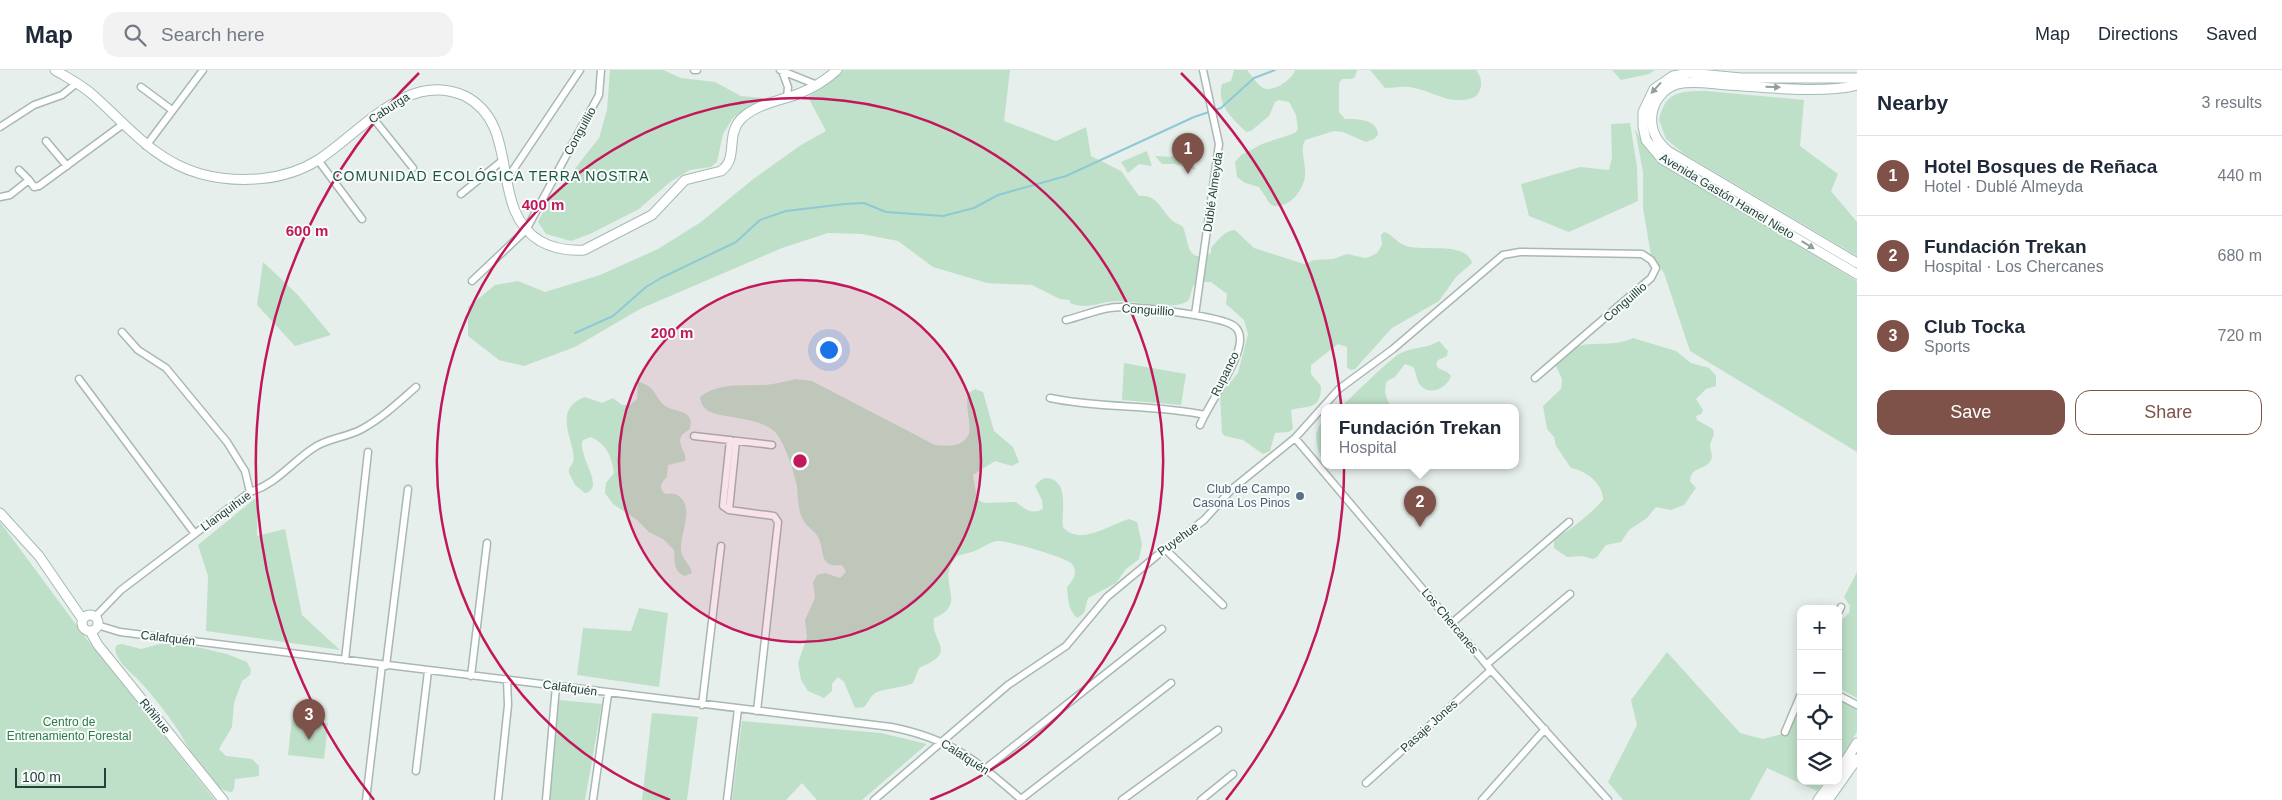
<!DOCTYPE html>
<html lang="en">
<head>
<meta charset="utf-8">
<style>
  body { margin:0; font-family:Helvetica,sans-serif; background:#f2f2f3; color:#1f2937 }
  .controls { position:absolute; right:15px; bottom:15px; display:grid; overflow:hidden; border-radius:10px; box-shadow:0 2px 12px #0003 }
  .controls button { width:45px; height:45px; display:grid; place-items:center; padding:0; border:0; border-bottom:1px solid #e0e1e3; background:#fff; color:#1f2937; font:25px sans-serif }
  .scale { position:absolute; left:15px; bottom:12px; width:91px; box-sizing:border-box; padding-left:5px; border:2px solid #24423a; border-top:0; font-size:14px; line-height:18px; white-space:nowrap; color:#24423a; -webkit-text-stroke:4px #f7fbf9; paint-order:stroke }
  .you { position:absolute; left:828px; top:279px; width:18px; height:18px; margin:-12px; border:4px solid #fff; border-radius:50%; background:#1a73e8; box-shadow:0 0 0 8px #1a73e833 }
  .badge { display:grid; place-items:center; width:32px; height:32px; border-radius:50%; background:#7f5249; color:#fff; font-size:16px; font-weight:700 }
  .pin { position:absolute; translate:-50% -41px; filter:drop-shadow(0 1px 2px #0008) }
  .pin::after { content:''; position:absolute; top:26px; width:18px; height:15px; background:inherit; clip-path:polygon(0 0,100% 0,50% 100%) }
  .popup { position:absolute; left:1321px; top:334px; width:198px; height:65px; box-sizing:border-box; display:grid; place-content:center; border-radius:10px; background:#fff; filter:drop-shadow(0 1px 4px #0005); font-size:16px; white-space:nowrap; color:#747a83 }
  .popup b { font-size:19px; color:#1f2937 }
  .popup::after { content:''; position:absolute; left:50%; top:100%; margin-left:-10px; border:10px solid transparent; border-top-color:#fff }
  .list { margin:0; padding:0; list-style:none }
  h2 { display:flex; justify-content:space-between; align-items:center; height:65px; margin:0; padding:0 20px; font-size:21px }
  h2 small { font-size:16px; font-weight:400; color:#747a83 }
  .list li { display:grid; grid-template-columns:32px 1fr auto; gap:15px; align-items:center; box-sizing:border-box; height:80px; padding:0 20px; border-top:1px solid #e0e1e3 }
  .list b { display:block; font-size:19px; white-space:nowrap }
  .list p { margin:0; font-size:16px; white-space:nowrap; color:#747a83 }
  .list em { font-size:16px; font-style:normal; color:#747a83 }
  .actions { display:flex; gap:10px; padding:15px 20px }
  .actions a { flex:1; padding:11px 0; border:1px solid #7f5249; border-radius:15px; text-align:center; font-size:18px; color:#7f5249 }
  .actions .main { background:#7f5249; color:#fff }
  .icon { flex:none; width:28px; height:28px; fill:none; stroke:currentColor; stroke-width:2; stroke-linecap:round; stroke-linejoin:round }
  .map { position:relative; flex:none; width:1857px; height:730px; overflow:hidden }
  header { display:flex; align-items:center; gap:30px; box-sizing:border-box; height:70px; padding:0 25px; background:#fff; border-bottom:1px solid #e0e1e3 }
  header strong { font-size:24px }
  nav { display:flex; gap:28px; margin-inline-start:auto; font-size:18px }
  .search { width:350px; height:45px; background:#f2f2f3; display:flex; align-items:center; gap:12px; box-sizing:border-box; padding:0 18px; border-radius:15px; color:#747a83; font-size:19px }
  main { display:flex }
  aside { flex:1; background:#fff }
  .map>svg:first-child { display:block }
  .green { fill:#bfe0c8 }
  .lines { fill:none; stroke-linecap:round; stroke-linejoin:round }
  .stream { stroke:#8ec9d4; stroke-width:2 }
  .street-casing { stroke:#a8b8b2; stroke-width:9 }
  .secondary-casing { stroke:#a4bbb3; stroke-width:11 }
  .street { stroke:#fff; stroke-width:6 }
  .secondary { stroke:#fff; stroke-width:9 }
  .oneway { fill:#92a09c }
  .ring { fill:none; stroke:#c2185b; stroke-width:2.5 }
  .service-dot { fill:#5c6f8a; stroke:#f7fbf9; stroke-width:2 }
  .labels { text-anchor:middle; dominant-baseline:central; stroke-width:4; stroke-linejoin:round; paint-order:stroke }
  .street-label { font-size:12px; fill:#24423a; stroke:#f7fbf9 }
  .service-label { font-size:12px; fill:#4e5e75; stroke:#f7fbf9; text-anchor:end }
  .park-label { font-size:12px; fill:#2d7a4b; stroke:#f7fbf9 }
  .neighbourhood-label { font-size:14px; letter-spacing:1px; fill:#1f5548; stroke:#f7fbf9 }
  .centre { fill:#c2185b; stroke:#f7fbf9; stroke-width:2.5 }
  .ring-label { font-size:15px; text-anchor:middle; font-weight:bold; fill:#c2185b; stroke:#f7fbf9; stroke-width:4; stroke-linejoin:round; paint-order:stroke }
</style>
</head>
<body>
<header>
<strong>Map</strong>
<div class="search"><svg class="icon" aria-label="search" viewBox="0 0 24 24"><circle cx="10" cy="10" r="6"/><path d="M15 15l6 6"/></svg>Search here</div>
<nav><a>Map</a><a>Directions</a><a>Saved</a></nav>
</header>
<main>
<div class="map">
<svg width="1857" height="730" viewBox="0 0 1857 730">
  <rect width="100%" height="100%" fill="#e6efeb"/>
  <path class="green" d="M610,0H663L681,8L715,12L741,26L763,28L733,48L723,64L717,92L711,97L690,100L670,112L639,139L590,164L571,171L546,164L538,152L547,134L599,68L607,40Z
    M843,0H1010L1004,51L1056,71L1086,57L1091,86L1121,101L1139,126C1157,123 1162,142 1173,151C1176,154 1180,154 1183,157C1189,171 1186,195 1211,183V178C1217,171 1225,160 1235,160L1254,178L1304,194L1314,190L1333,189L1347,184L1365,188L1369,187L1377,183L1382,175L1381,165L1384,162C1392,164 1396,172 1404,175C1421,183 1466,170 1472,193L1456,207L1439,231L1392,258L1355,299L1350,300L1347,297V277L1338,274L1311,295V304L1321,316C1321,341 1308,335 1291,340L1293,359L1289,362L1275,363L1270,381L1263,384L1243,370L1225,366L1222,363L1220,325L1238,303L1248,264L1244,250L1226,234L1227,224L1211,212H1202L1193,216L1189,230C1173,242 1139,231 1120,231C1104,230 1087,241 1070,233V230L1060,229L1032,215L987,213L933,197L898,171L862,164L828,163L782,178L640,239L575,277L524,296L499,290L468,266V237L495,215L518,211L545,222L600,205L658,179L701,152L752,110L801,75L826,61L808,27Z
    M1234,0H1247C1251,5 1258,15 1263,18C1273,23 1293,9 1295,0H1357L1355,7L1351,9H1342L1339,13V42L1345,49C1357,49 1378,49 1378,65L1374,69L1366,72L1343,62L1334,61L1305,70C1297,85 1314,101 1298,123C1292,132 1284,136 1274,136L1270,134L1259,117L1245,113L1237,107L1235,92L1241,85L1262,74L1295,63L1298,59L1296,45L1289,32L1279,30L1275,32L1269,46L1251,61L1246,62C1233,49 1216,35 1222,14L1231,11Z
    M1370,0H1476C1483,8 1483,20 1475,27C1449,37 1433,20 1409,17C1401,16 1393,18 1385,18Z
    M1612,0H1655L1649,4L1621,10Z
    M1706,21L1804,30L1800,76L1838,104L1831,121L1857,152V186L1683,83L1666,69L1659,50C1665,22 1679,21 1706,21Z
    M1630,53L1637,97L1638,131L1569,162L1529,146L1521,114L1580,97L1609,100L1612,87L1611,54Z
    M1635,59L1648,81L1674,101L1857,211V382L1690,281L1664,203L1651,185L1643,138V102Z
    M1184,76L1196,100L1175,94H1162L1155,86L1171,87Z
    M1147,81L1152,96L1139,94L1128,103L1121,92Z
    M263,192L297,224L331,265L295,276L257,235Z
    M1633,268L1676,281L1691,293L1709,298L1716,306V316L1706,319L1696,329L1703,340L1701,344L1696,346L1697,350L1713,359L1714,364C1713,368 1711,371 1710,375C1710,381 1714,386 1710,392C1703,400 1691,397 1690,411L1696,418L1684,435L1671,440L1656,437L1647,448L1629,460L1621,472L1606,475L1597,487L1593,489L1582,486L1567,487L1554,478V469C1572,459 1589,445 1603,430C1604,414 1585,400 1571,398L1556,376L1554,367L1547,359L1543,336L1561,319L1562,309L1556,296C1574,261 1604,282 1633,268Z
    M1439,271L1448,281L1447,286L1438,290L1436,294L1438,298L1447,302L1451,306C1447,318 1431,326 1421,316C1416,311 1417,303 1413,297L1405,294L1395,307L1387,311C1383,320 1386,333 1394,338H1340C1358,321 1375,303 1395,287C1408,276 1425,280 1439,271Z
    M1124,293L1186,304L1181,335L1122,330Z
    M796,309L812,311L935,375C949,376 961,378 969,364C971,349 965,338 968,323L975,319L983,322L994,361L1013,377L1019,392L1012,396L995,391L973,405L977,429L984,433L1016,432C1025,439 1031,445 1043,439L1042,430L1035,416C1040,410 1045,406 1052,409C1069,416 1061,443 1063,457C1079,477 1111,454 1129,449L1137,452L1142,474L1139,489L1126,499L1116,513L1088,528L1084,543L1077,548C1068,540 1068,529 1067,517C1073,511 1079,501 1071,493C1064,487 1006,470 997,471C990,472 982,478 975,481C970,483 963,484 957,486C933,512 971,533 934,548C930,574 960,581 919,598L913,613C903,618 879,619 874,624C870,627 868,633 864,637L855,638L844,612L838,607L832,614V621L824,628L808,621L801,610L798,593L807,567L805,550L815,528L813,512L817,505L825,503L840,508L846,502L842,495C819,498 825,483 819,469C815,460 805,456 802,448C798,439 798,427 797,417C795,404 784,370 774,361C755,346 729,350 708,341L702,335L700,327C718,312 743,316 765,315C775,314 786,311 796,309Z
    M638,312C656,316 654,326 664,335C674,343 695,339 690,358C688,362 682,363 681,367C677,374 687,382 685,391L668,395L667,407C662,412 658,416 664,423C668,425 671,423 675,424C697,433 680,464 681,479C681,489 690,493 692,503L685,506C673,502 675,491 674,480L663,469L649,462L637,450L613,434L605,423L606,413L614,403C612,386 606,374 591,367L583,370C576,385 607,418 585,423L575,415L569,403C568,397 571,397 573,392C578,376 549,340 585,327L602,333L613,328L622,335H630L637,329Z
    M1325,350V393C1316,381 1311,359 1325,350Z
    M258,426L257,466L285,459L302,545L340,580L206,561L208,506L198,475Z
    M0,452L86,568L215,730H0Z
    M1857,502V628L1838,618V553L1849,543L1850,536L1844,527Z
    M639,538L668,543L659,617L577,605L583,558L631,561Z
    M122,574L141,579L160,574H184L227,584L247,592L251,600L250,605L242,611L234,633L232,657L219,679L226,686L252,689L259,696V706L235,709L234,718L232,722C209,722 187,673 176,657C166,643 155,628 143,615C133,603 118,595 115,579L117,575Z
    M1667,582L1740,663L1763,669L1786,663L1801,630V711H1825L1817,721L1767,698L1750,730H1623L1608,712L1637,655L1631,630Z
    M559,630L602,634L585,730H549Z
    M1838,630L1857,640V662L1838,694Z
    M652,643L698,647L687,730H642Z
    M292,649L328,653L324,689L288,685Z
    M742,651L881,663L927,674L862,730H817L802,713L786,730H732Z"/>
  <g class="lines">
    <path class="stream" d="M575,263L613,246L646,217L661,208L736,172L760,150L786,141L845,134L864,133L886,142L943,146L974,138L998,125L1066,106L1194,47L1221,38L1254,8L1275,0"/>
    <defs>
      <path id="street" d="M694,0H697
        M780,0L817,15
        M782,1L788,17L787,27
        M141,17L172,40
        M373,48L413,98
        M0,57L34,35L62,25L77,13
        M46,71L67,96
        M146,76L203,0
        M318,90L362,149
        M19,100L29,110
        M507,109L580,0
        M461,124L503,90
        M0,127L10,125L29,110L34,117L39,116L122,55
        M472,211L526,160L599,25L601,0
        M1195,245L1219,74L1203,0
        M1066,250C1080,247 1095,240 1110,238C1126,234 1221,246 1234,256C1238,259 1240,264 1240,269C1241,289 1209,334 1200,355
        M122,262L138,280L166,298L227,372L245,401L250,422
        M79,309L195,464
        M1050,328C1101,339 1154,334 1205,345
        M694,366L772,375
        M1295,368L1491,600L1608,730
        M730,370L723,436L729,440L774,446L778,452L757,641
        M729,440L736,371
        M1165,479L1223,535
        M1838,543L1841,537
        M95,547L121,520L250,422C276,414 290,394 312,379C326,368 346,368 362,359C382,348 399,332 416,317
        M1452,553L1569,452
        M97,555L120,562L891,657C952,669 977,691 1022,730
        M345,590L368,382
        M1487,594L1570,524
        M386,596L408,419
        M471,606L487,473
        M1838,625L1857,635
        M702,635L721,476
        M1785,662L1801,624
        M985,699L1162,559
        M416,701L428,601
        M1366,713L1491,600
        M1021,729L1171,613
        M366,730L382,595
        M498,730L508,635L507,609
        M546,730L556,616
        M593,730L608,624
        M727,730L738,639
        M874,730L1008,615L1066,576L1107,527L1160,483L1204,450L1232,419L1295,368L1339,319L1393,279L1503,185L1520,182L1642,184L1651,190L1656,198L1651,208L1535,308
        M1122,730L1218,660
        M1201,730L1233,704
        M1482,730L1545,659"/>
      <path id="secondary" d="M55,0C68,8 82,15 93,25C128,56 154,91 201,104C239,114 285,111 318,90C361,62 408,0 465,26C523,56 487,138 540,171C554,179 568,181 584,180L652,145L685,110L721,101C739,88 725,66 741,49C756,34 779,31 798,24C811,19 826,10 837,0
        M1857,8H1741L1689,3L1673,6L1654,19L1643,42V56L1646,70L1662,89L1857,204
        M1857,15C1823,24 1763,17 1727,15C1712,14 1693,10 1678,14C1664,18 1654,30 1652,44C1650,59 1657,72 1668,81L1857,193
        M0,443L39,486L83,550
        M82 553a8 8 0 1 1 16 0a8 8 0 1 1-16 0Z
        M90,561L98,575L223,730
        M1838,703L1857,673
        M1818,730L1832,711
        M1828,730L1857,689"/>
    </defs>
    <use href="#street" class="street-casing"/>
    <use href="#secondary" class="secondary-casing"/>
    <use href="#street" class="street"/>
    <use href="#secondary" class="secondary"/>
  </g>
  <defs><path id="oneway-solid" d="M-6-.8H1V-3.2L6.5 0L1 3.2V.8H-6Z" transform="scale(1.25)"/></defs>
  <g class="oneway">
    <use href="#oneway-solid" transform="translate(1773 17) rotate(2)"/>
    <use href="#oneway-solid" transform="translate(1656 18) rotate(132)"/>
    <use href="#oneway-solid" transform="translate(1808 175) rotate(31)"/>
  </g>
  <circle cx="800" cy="391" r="181" fill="#c2185b" fill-opacity=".12"/>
  <g class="ring">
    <circle cx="800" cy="391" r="181"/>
    <path d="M670 730A363 363 0 1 1 930 730"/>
    <path d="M374 730A544 544 0 0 1 419 3M1181 3A544 544 0 0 1 1226 730"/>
  </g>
  <circle class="service-dot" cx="1300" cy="426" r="5"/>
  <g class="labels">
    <g class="street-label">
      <text transform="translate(389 38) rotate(-33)">Caburga</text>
      <text transform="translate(580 61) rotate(-61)">Conguillio</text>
      <text transform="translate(1213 122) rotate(-82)">Dublé Almeyda</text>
      <text transform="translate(1727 126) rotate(31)">Avenida Gastón Hamel Nieto</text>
      <text transform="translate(1625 232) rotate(-41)">Conguillio</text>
      <text transform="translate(1148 240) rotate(4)">Conguillio</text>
      <text transform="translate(1225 304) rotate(-64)">Rupanco</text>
      <text transform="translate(226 441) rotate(-36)">Llanquihue</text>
      <text transform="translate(1178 469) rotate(-36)">Puyehue</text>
      <text transform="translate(1450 551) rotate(50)">Los Chercanes</text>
      <text transform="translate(168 568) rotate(7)">Calafquén</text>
      <text transform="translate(570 618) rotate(8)">Calafquén</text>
      <text transform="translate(155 646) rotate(51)">Riñihue</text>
      <text transform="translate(1429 656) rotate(-42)">Pasaje Jones</text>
      <text transform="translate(965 687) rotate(33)">Calafquén</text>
    </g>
    <g class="service-label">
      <text x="1290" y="419">Club de Campo<tspan x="1290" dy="14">Casona Los Pinos</tspan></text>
    </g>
    <g class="park-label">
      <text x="69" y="652">Centro de<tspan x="69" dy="14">Entrenamiento Forestal</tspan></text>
    </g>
    <g class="neighbourhood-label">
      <text x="491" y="106">COMUNIDAD ECOLÓGICA TERRA NOSTRA</text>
    </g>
  </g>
  <circle cx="800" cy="391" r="8" class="centre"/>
  <g class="ring-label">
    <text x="543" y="140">400 m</text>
    <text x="307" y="166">600 m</text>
    <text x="672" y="268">200 m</text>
  </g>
</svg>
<div class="controls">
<button>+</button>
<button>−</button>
<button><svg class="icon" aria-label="locate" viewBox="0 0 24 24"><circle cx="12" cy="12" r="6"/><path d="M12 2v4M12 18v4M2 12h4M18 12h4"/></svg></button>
<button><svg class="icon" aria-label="layers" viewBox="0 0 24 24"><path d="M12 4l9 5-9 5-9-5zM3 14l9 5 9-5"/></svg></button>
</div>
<div class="scale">100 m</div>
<div class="you"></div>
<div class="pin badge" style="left:1188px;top:104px">1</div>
<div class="pin badge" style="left:1420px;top:457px">2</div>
<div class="popup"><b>Fundación Trekan</b>Hospital</div>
<div class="pin badge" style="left:309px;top:670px">3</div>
</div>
<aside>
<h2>Nearby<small>3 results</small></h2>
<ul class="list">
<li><span class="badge">1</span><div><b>Hotel Bosques de Reñaca</b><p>Hotel · Dublé Almeyda</p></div><em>440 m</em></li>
<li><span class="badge">2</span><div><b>Fundación Trekan</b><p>Hospital · Los Chercanes</p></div><em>680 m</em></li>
<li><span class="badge">3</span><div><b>Club Tocka</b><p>Sports</p></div><em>720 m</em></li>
</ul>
<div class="actions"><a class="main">Save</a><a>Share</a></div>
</aside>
</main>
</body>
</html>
